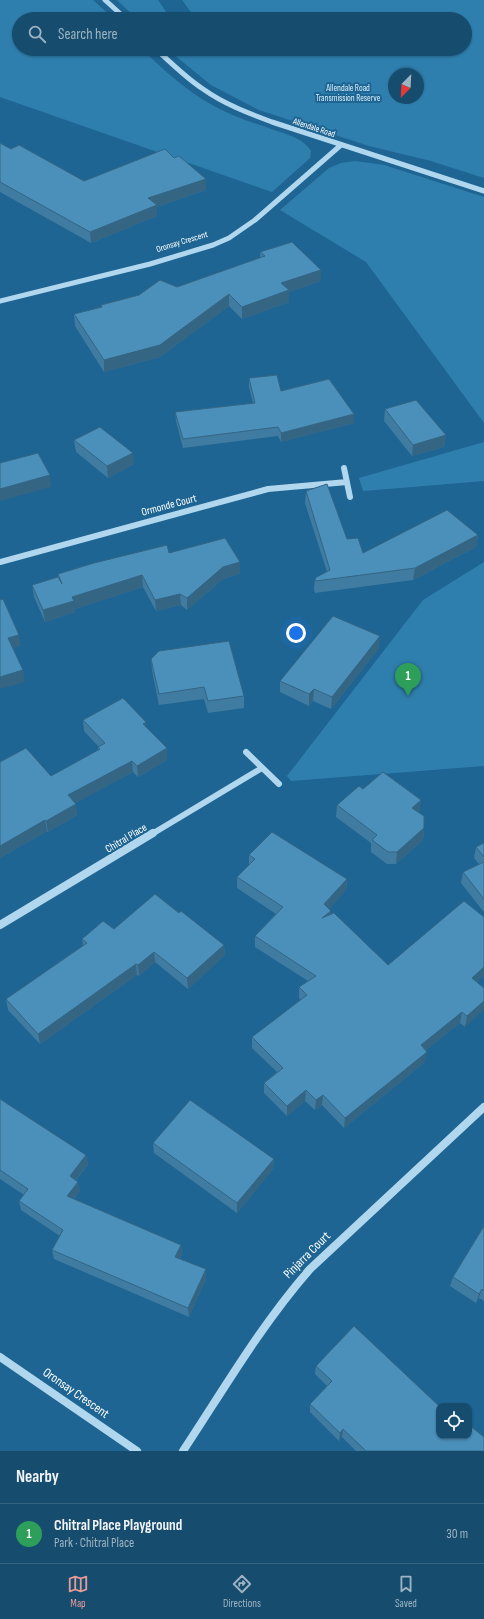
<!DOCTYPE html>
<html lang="en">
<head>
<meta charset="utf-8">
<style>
  body { margin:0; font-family:"Sofia Sans Condensed",sans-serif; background:#1f5373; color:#f1f3f6 }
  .controls { position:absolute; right:12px; bottom:12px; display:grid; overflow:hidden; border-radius:8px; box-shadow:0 1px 3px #0004 }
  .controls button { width:36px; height:36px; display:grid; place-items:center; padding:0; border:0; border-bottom:1px solid #356381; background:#164c6e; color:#f1f3f6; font:20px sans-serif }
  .compass { position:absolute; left:388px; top:68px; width:36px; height:36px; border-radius:50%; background:#164c6e; box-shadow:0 1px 3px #0004; rotate:204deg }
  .you { position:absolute; left:296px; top:633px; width:14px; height:14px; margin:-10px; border:3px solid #fff; border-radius:50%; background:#1a73e8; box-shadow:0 0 0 6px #1a73e833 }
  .badge { display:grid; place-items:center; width:26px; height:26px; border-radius:50%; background:#e69b98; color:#fff; font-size:13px; font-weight:700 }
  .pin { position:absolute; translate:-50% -33px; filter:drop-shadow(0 1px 2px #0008) }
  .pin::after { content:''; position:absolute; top:21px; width:14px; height:12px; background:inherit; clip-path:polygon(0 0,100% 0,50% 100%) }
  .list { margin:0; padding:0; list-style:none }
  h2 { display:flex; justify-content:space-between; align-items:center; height:52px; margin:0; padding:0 16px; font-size:17px }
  h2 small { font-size:13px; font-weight:400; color:#9eb4c2 }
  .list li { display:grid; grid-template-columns:26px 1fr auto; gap:12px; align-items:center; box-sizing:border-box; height:60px; padding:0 16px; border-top:1px solid #356381 }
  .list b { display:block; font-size:15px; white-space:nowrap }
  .list p { margin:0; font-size:13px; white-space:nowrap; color:#9eb4c2 }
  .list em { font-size:13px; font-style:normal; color:#9eb4c2 }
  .icon { flex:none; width:22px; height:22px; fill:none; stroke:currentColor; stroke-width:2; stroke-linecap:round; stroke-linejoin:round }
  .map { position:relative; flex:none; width:484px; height:1451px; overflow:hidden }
  .search { position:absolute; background:#164c6e; box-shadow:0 1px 3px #0004; left:12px; right:12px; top:12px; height:44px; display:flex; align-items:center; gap:10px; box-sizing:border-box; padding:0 14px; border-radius:22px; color:#9eb4c2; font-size:15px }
  .sheet { height:112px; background:#164c6e }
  nav { display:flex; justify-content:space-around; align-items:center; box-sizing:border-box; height:56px; border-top:1px solid #356381; background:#164c6e; font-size:11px; color:#9eb4c2 }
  nav a { display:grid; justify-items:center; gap:2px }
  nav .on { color:#e69b98 }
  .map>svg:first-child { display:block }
  .green { fill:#2f7fae; fill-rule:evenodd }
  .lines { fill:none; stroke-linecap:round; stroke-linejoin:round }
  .minor-far2 { stroke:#b0d7ee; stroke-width:5 }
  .minor-far1 { stroke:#b0d7ee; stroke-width:6 }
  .minor { stroke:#b0d7ee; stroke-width:8 }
  .wall { fill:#407ca1 }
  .shaded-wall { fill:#346583 }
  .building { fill:#4b90bb; stroke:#346583 }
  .labels { text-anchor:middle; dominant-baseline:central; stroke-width:4; stroke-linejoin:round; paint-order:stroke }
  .far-park-label { font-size:9px; fill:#d6edfa; stroke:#1e6593 }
  .far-street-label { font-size:9px; fill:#fff; stroke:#1e6593 }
  .street-label { font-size:11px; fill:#fff; stroke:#1e6593 }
  .near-street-label { font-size:13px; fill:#fff; stroke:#1e6593 }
</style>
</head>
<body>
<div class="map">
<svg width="484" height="1451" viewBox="0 0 484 1451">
  <rect width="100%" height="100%" fill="#1e6593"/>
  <path class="green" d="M0,0H93L114,19H19V49H142C163,70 186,90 212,105C228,114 247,121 266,127C281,133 302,136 311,151L310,158L272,192L0,97Z
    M117,0H158L171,19H137Z
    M182,0H484V178L431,161L369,146L259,110L211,85L167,49H465V19H196ZM394,74H418V98H394Z
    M355,161L384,165L484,197V423L366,262L280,210L329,168L341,163Z
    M484,442V481L363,491L359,478Z
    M484,562V766L291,781L287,776L423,600Z"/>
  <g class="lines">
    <path class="minor-far2" d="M105,0L126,19
      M156,49C171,63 186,78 203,89C224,104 248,113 272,122L484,191
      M0,301L150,264L213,245L229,238L255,220L341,145"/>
    <path class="minor-far1" d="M344,468L350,497
      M0,562L268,489L347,482
      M246,752L279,784
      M152,834L262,768"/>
    <path class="minor" d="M0,925L153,833
      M0,1357L137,1451
      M183,1451C224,1389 261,1325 310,1269L484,1107"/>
  </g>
  <path class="wall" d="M0,143L11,149L84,181L206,190L157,207V216L91,243L0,192Z
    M260,252L321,281L289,292V302L242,319L229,306L160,357L104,372L75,326L74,314L101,307V305L177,287L260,258Z
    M249,378L281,391L354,414V423L281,442L278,436L183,448L176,421L175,412L253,403L249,387Z
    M385,409L446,435L444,447L412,456L384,421Z
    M74,440L134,464L108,478L76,452Z
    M306,491L347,539L363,553L478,535L476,547L413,580L315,593L314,589L315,578L327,572L305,503Z
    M169,553L240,562V574L223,579L187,610L181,605L156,611L143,587L75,609V612L45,622L34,597L32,585L58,577V574Z
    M379,648L331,709L313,701L309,706L280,692V681Z
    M151,659L244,696V708L208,713L204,699L159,705L152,670Z
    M83,720L146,727L167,748V760L138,777L133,772L75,803L77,815L48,832L47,831L0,858V762L51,776L98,750V747H99L84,731Z
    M421,800L419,811L418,812L424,828L423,840L396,864H387L371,852V843L336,817L337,805Z
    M484,843V911H483L461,883L463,872L479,864L474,858L476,847Z
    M249,855L347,879L346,890L329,909L331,911V914L388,965L484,917V976L477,982L465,1027L460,1023L425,1051V1062L344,1128L322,1105L315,1110L305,1101L287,1116L264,1093V1083L277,1072L252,1048V1037L301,1000L299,998V987L308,981L255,947V936L276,914L237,888V877L249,865Z
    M179,913L224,945L225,955L188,989L155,962L139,976L137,975L40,1044L8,1010L6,999L83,946L82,939L114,929Z
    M0,1099L86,1155L88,1165L76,1180L80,1191L74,1199L181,1245L182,1254L180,1259L206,1279L189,1317L54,1259L52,1250L60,1236L21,1210L19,1201L24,1195L0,1179Z
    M153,1143L274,1159L273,1169L237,1213L154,1153Z
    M484,1226V1301L479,1298L476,1303L450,1286L453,1277Z
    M316,1366L484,1451H356L342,1437L339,1441L310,1412V1404L327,1386L315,1374Z"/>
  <path class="shaded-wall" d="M206,179V190L157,207V216L91,243L90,232L148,198Z
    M321,270V281L289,292V302L242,319V307L281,283Z
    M229,294V306L160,357L104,372V360Z
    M354,414V423L281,442V433Z
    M446,435L444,447L412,456L413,445Z
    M133,453L134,464L108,478L107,466Z
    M50,475L51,487L0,501V489Z
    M478,535L476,547L413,580L415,568Z
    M240,562V574L223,579L187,610V598L223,567Z
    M142,575L143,587L75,609V612L45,622L43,610L72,597Z
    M180,594L181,605L156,611L155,600Z
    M19,635L21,646L10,649L8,638Z
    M380,636L379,648L331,709L332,697Z
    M23,670L25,682L0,689V677Z
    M314,689L313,701L309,706V694Z
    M146,722L147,733L143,724Z
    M167,748V760L138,777L137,766Z
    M132,761L133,772L70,806L68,795Z
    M421,800L419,811L411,819L412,808Z
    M76,804L77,815L48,832L46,821Z
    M45,820L47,831L0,858V846Z
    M424,828L423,840L396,864L397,852Z
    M347,879L346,890L324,915V904Z
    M331,911L330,922L322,918Z
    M224,945L225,955L188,989L187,978Z
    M154,952L155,962L139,976L138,965Z
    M136,964L137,975L40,1044L38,1034Z
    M484,967V976L470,988L472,978Z
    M484,1001V1010L465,1027L467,1016Z
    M462,1012L460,1023L419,1056L421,1045Z
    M427,1052L425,1062L344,1128L345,1118Z
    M306,1090L305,1101L287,1116V1106Z
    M323,1095L322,1105L315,1110L316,1100Z
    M86,1155L88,1165L71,1185L70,1176Z
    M274,1159L273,1169L237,1213V1203Z
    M78,1182L80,1191L68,1206L67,1196Z
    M181,1245L182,1254L176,1266L175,1257Z
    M206,1269V1279L189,1317L188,1308Z
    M482,1289L479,1298L476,1303L479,1294Z
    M343,1429L342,1437L339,1441L340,1433Z"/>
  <path class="building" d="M0,143L11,149L19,145L84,181L165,149L174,158L179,156L206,179L148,198L157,205L90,232L0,182Z
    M292,242L321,270L281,283L289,290L242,307L229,294L160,345L104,360L74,314L102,307L101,305L139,295L160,280L177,287L265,256L260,252Z
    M277,375L281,391L329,379L354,414L281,433L278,427L183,439L175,412L255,403L249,378Z
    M416,400L446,435L413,445L385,409Z
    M100,427L133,453L107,466L74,440Z
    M38,453L50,475L0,489V463Z
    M327,484L347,539L358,538L363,553L447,510L478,535L415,568L316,581L315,578L330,570L306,491Z
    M225,538L240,562L223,567L187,598L180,594L155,600L142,575L72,597L74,601L43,610L32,585L58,577L62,584L58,574L94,563L167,545L169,553Z
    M3,599L19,635L8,638L23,670L0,677V600Z
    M333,616L380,636L332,697L314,689L309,694L280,681Z
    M229,641L244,696L208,701L204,687L159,694L151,659L159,651Z
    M123,698L146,722L143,724L167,748L137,766L132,761L68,795L76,804L46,821L45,820L0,846V762L26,748L51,776L100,749L98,747L105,743L83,720Z
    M383,772L421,800L412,808L424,816V828L397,852H388L372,840L377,835L337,805L359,786L363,789Z
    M272,832L347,879L324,904L331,911L322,918L334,913L388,965L464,901L484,917V967L472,978L484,988V1001L467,1016L462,1012L421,1045L427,1052L345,1118L323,1095L316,1100L306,1090L287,1106L264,1083L283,1068L252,1037L307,995L299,987L316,976L255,936L283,907L237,877L255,859L249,855Z
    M484,843V857L476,847Z
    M484,862V899L463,872Z
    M155,894L179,913L181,911L224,945L187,978L154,952L138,965L136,964L38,1034L6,999L87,943L82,939L103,921L114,929Z
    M0,1099L86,1155L70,1176L78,1182L67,1196L181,1245L175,1257L206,1269L188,1308L52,1250L63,1230L19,1201L28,1189L0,1170Z
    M190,1100L274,1159L237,1203L153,1143Z
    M484,1226V1291L482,1289L479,1294L453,1277Z
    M354,1326L439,1406V1436H469V1425L484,1437V1451H366L343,1429L340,1433L310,1404L332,1381L316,1366Z"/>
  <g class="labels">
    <g class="far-park-label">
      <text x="348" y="88">Allendale Road<tspan x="348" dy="10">Transmission Reserve</tspan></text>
    </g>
    <g class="far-street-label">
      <text transform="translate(314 128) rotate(18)">Allendale Road</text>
      <text transform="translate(182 242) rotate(-17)">Oronsay Crescent</text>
    </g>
    <g class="street-label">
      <text transform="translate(169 505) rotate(-15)">Ormonde Court</text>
      <text transform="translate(126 838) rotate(-31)">Chitral Place</text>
    </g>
    <g class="near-street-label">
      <text transform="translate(307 1255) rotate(-45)">Pinjarra Court</text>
      <text transform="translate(76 1393) rotate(35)">Oronsay Crescent</text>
    </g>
  </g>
</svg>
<div class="controls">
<button><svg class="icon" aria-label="locate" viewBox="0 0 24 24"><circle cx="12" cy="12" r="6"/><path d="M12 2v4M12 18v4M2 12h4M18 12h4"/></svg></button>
</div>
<svg class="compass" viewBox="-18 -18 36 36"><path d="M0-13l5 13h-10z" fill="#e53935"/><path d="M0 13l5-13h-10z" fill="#9eb4c2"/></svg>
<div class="you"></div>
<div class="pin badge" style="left:408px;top:696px;background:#2e9e5b">1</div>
<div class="search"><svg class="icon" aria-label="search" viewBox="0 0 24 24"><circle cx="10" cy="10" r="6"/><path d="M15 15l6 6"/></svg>Search here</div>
</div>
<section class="sheet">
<h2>Nearby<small></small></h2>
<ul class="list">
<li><span class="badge" style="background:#2e9e5b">1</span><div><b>Chitral Place Playground</b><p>Park · Chitral Place</p></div><em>30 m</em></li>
</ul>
</section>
<nav>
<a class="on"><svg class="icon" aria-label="map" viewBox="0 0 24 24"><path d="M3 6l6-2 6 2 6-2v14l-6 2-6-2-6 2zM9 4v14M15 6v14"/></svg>Map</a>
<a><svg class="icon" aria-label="directions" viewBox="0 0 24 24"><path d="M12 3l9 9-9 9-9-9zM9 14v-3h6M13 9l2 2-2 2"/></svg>Directions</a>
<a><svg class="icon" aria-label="saved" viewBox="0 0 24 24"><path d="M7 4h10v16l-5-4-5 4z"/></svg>Saved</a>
</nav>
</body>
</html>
